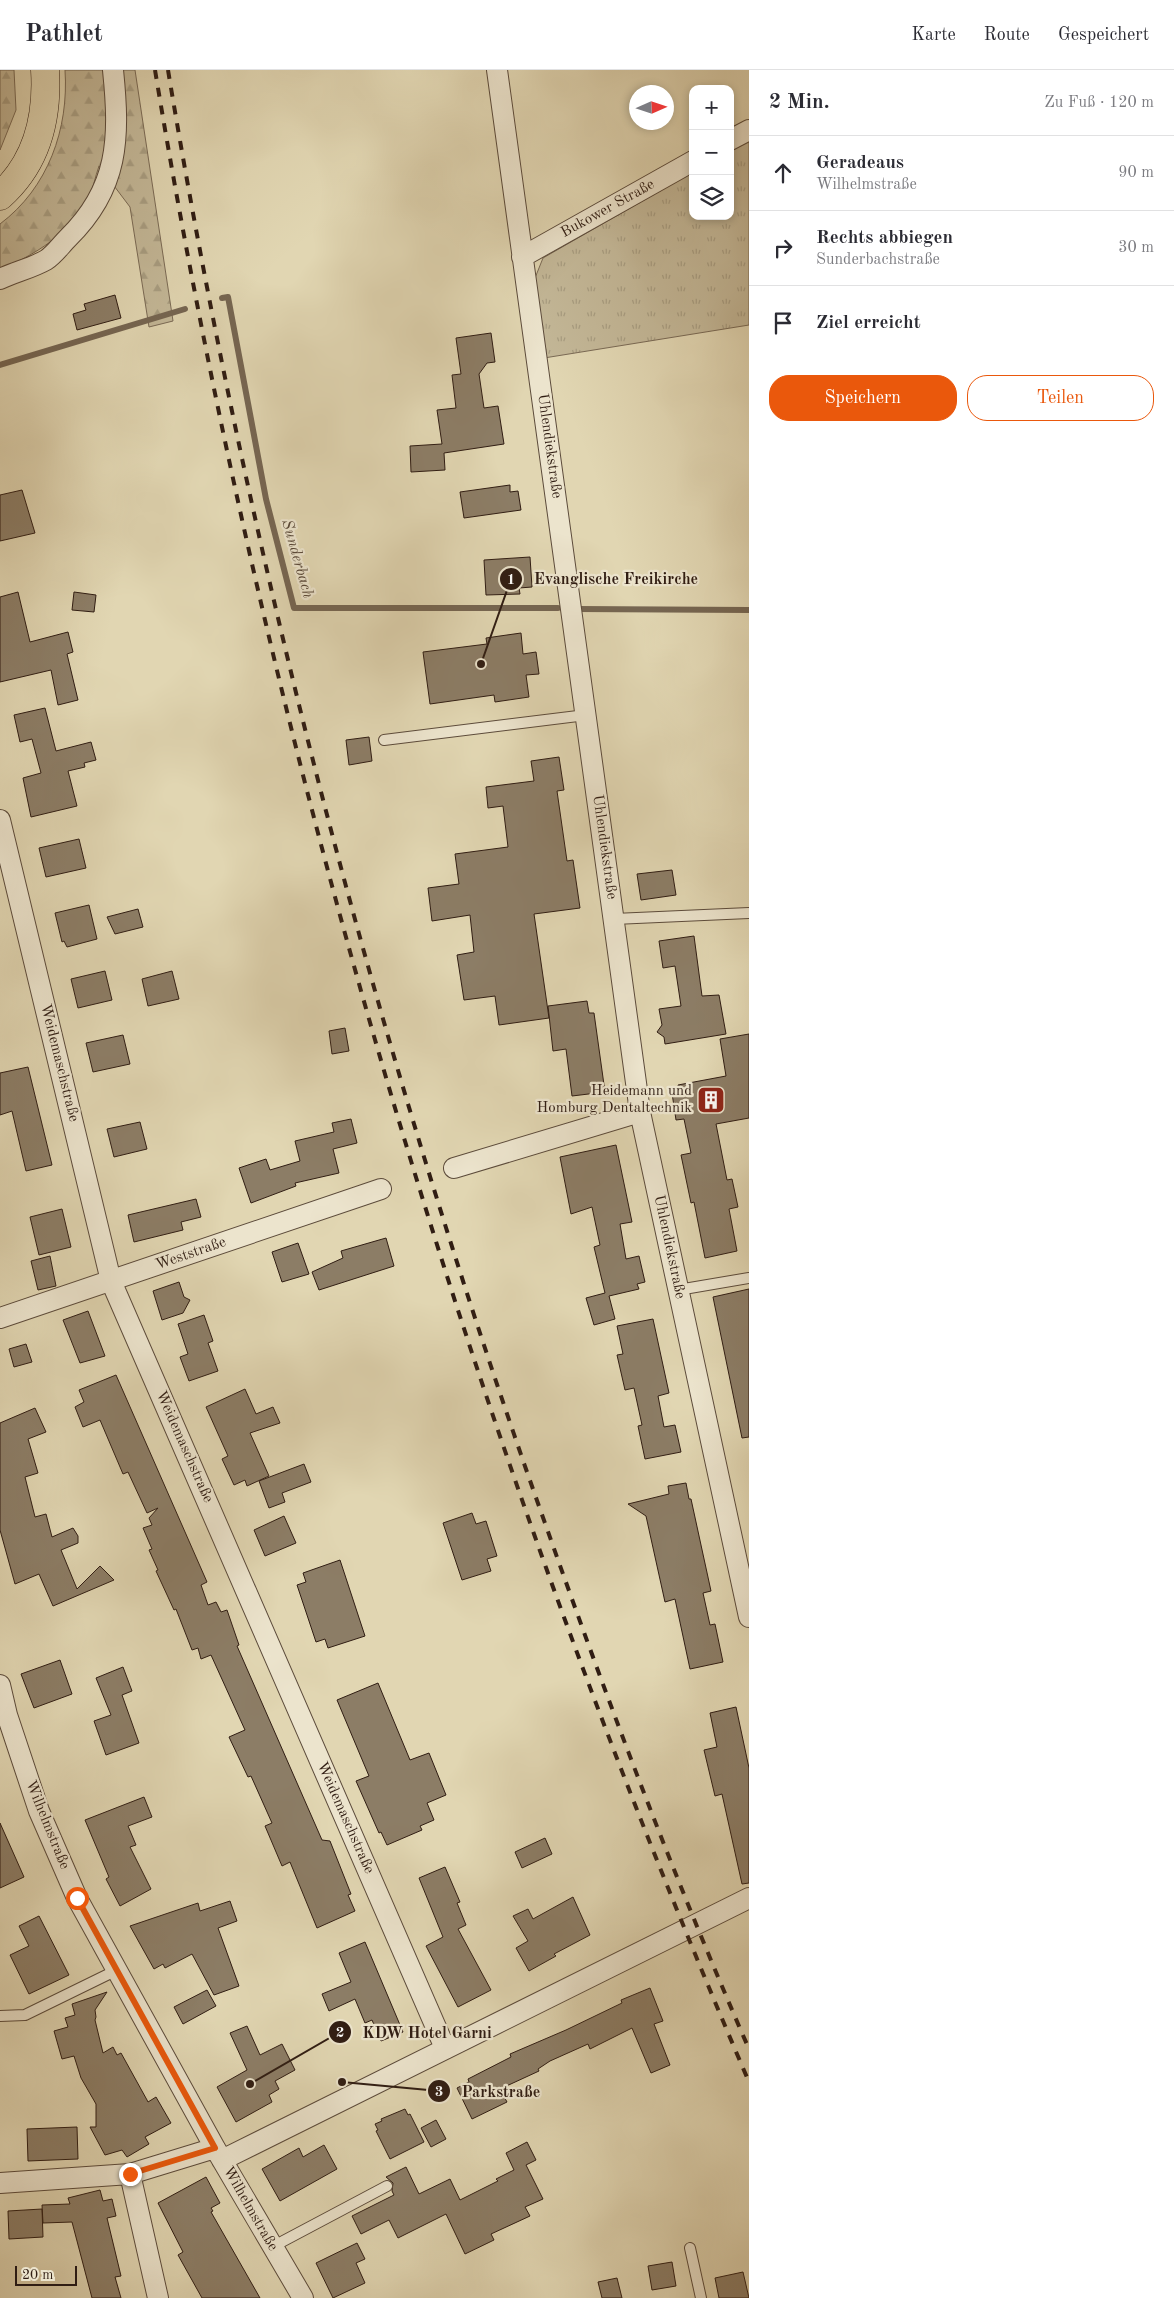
<!DOCTYPE html>
<html lang="de">
<head>
<meta charset="utf-8">
<style>
  body { margin:0; font-family:"Old Standard TT",serif; background:#f2f2f3; color:#2b2b33 }
  .controls { position:absolute; right:15px; top:15px; display:grid; overflow:hidden; border-radius:10px; box-shadow:0 2px 8px #0003 }
  .controls button { width:45px; height:45px; display:grid; place-items:center; padding:0; border:0; border-bottom:1px solid #e1e1e2; background:#fff; color:#2b2b33; font:25px sans-serif }
  .compass { position:absolute; left:629px; top:15px; width:45px; height:45px; border-radius:50%; background:#fff; box-shadow:0 2px 8px #0003; rotate:87deg }
  .scale { position:absolute; left:15px; bottom:12px; width:62px; box-sizing:border-box; padding-left:5px; border:2px solid #301d13; border-top:0; font-size:14px; line-height:18px; white-space:nowrap; color:#301d13; -webkit-text-stroke:4px #ece4cd; paint-order:stroke }
  .stop { position:absolute; width:15px; height:15px; margin:-11px; border:4px solid #ea580c; border-radius:50%; background:#fff }
  .stop.end { background:#ea580c; border-color:#fff; box-shadow:0 1px 5px #0008 }
  .list { margin:0; padding:0; list-style:none }
  h2 { display:flex; justify-content:space-between; align-items:center; height:65px; margin:0; padding:0 20px; font-size:21px }
  h2 small { font-size:16px; font-weight:400; color:#7c7c81 }
  .list li { display:grid; grid-template-columns:32px 1fr auto; gap:15px; align-items:center; box-sizing:border-box; height:75px; padding:0 20px; border-top:1px solid #e1e1e2 }
  .list b { display:block; font-size:19px; white-space:nowrap }
  .list p { margin:0; font-size:16px; white-space:nowrap; color:#7c7c81 }
  .list em { font-size:16px; font-style:normal; color:#7c7c81 }
  .actions { display:flex; gap:10px; padding:15px 20px }
  .actions a { flex:1; padding:11px 0; border:1px solid #ea580c; border-radius:20px; text-align:center; font-size:18px; color:#ea580c }
  .actions .main { background:#ea580c; color:#fff }
  .icon { flex:none; width:28px; height:28px; fill:none; stroke:currentColor; stroke-width:2; stroke-linecap:round; stroke-linejoin:round }
  .map { position:relative; flex:none; width:749px; height:2228px; overflow:hidden }
  header { display:flex; align-items:center; gap:30px; box-sizing:border-box; height:70px; padding:0 25px; background:#fff; border-bottom:1px solid #e1e1e2 }
  header strong { font-size:24px }
  nav { display:flex; gap:28px; margin-inline-start:auto; font-size:18px }
  main { display:flex }
  aside { flex:1; background:#fff }
  .map>svg:first-child { display:block }
  .grass { fill:url(#grass-tufts); stroke:#7a6a55 }
  .forest { fill:url(#forest-firs); stroke:#7a6a55 }
  .lines { fill:none; stroke-linecap:round; stroke-linejoin:round }
  .stream { stroke:#766652; stroke-width:6 }
  .building { fill:#8c7d66; stroke:#301d13 }
  .service-casing { stroke:#5c4b3b; stroke-width:12 }
  .minor-casing { stroke:#5c4b3b; stroke-width:22 }
  .motorway-casing { stroke:#301d13; stroke-width:29 }
  .service { stroke:#ece4cd; stroke-width:10 }
  .minor { stroke:#ece4cd; stroke-width:20 }
  .motorway { stroke:#e1d6b2; stroke-width:28 }
  .rail { stroke:#301d13; stroke-width:4; stroke-dasharray:9 9; stroke-linecap:butt }
  .route { stroke:#ea580c; stroke-width:6 }
  .labels { text-anchor:middle; dominant-baseline:central; stroke-width:4.5; stroke-linejoin:round; paint-order:stroke }
  .street-label { font-size:15px; fill:#301d13; stroke:#ece4cd }
  .poi-label { font-size:15px; fill:#301d13; stroke:#ece4cd; text-anchor:end }
  .water-label { font-size:16px; font-style:italic; fill:#594838; stroke:#ece4cd }
  .leader { fill:none; stroke:#301d13; stroke-width:2 }
  .callout-dot { fill:#301d13; stroke:#ece4cd; stroke-width:2 }
  .mark-label { font-size:15px; text-anchor:middle; font-weight:bold; fill:#fff }
  .callout-label { font-size:16px; text-anchor:middle; font-weight:bold; fill:#301d13; stroke:#ece4cd; stroke-width:4.5; stroke-linejoin:round; paint-order:stroke }
</style>
</head>
<body>
<header>
<strong>Pathlet</strong>
<nav><a>Karte</a><a>Route</a><a>Gespeichert</a></nav>
</header>
<main>
<div class="map">
<svg width="749" height="2228" viewBox="0 0 749 2228">
  <defs>
    <pattern id="grass-tufts" width="24" height="20" patternUnits="userSpaceOnUse" patternTransform="scale(1.25)"><rect width="24" height="20" fill="#c3b797"/><path d="M3 7l-1-3M5 7V3M7 7l1-3M15 17l-1-3M17 17v-4M19 17l1-3" fill="none" stroke="#a89d81"/></pattern>
    <pattern id="forest-firs" width="22" height="20" patternUnits="userSpaceOnUse" patternTransform="scale(1.25)"><rect width="22" height="20" fill="#c3b797"/><path d="M5 1l3.5 6h-7zM16 11l3.5 6h-7z" fill="#a89d81"/></pattern>
  </defs>
  <rect width="100%" height="100%" fill="#e1d6b2"/>
  <filter id="stains"><feTurbulence type="fractalNoise" baseFrequency=".004" numOctaves="4"/><feColorMatrix values="0 0 0 0 .2 0 0 0 0 .09 0 0 0 0 .02 0 0 0 .5 -.17"/></filter>
  <radialGradient id="worn" r=".72"><stop offset=".6" stop-color="#630" stop-opacity="0"/><stop offset="1" stop-color="#630" stop-opacity=".3"/></radialGradient>
  <path class="grass" d="M749,70V255L544,288L535,208L543,188L693,102V146H730V81Z"/>
  <path class="forest" d="M0,0H14L16,40L0,80Z
    M65,0H135L173,251L149,257L130,137L99,96C95,107 93,120 88,130C70,163 34,186 0,199V154C48,118 69,59 65,0Z"/>
  <g class="lines">
    <path class="stream" d="M222,228L228,227L266,429L294,538H558
      M0,295L185,239
      M577,539L749,540"/>
  </g>
  <path class="building" d="M115,225L121,248L77,260L73,244L86,240L84,234Z
    M491,263L495,292L487,293L479,304L484,338L498,336L504,374L444,383L445,400L411,402L410,376L442,374L437,340L456,338L452,305L461,304L456,268Z
    M510,415V422L518,421L521,440L464,448L460,422Z
    M22,420L35,463L0,471V425Z
    M530,487L532,517L519,518L520,524L486,525L484,490Z
    M18,522L30,572L68,562L73,582L67,584L78,630L58,635L51,600L0,612V527Z
    M74,522L96,525L94,542L72,540Z
    M521,563L523,584L536,582L539,604L526,605L529,627L495,632L494,625L430,634L423,582L487,574L486,568Z
    M45,638L56,681L91,672L96,690L84,693L85,697L68,701L77,736L31,747L23,708L41,703L32,669L20,672L14,645Z
    M369,667L372,691L349,695L346,670Z
    M559,687L564,720L557,721L567,791L573,790L580,838L534,844L549,948L499,955L495,926L464,930L457,885L474,882L470,845L432,851L428,818L459,814L455,784L508,777L503,736L488,738L486,717L534,711L531,691Z
    M79,769L86,798L46,807L39,778Z
    M672,800L676,825L641,830L637,804Z
    M89,835L97,869L67,877L64,871L62,872L55,843Z
    M138,839L143,857L115,864L107,847Z
    M694,866L702,926L719,925L726,964L665,974L664,967L657,962L662,955L659,939L681,936L675,896L663,898L659,871Z
    M105,901L112,930L78,938L71,909Z
    M172,901L179,929L148,936L142,909Z
    M587,931L589,943H594L605,1022L572,1026L566,979L553,981L548,936Z
    M345,958L349,981L332,984L329,961Z
    M749,964V1048L716,1054L727,1110L732,1109L738,1137L729,1139L737,1181L705,1188L694,1132L691,1133L681,1085L691,1083L684,1049L676,1050L672,1023L679,1021L678,1015L726,1006L720,969Z
    M123,965L130,994L93,1002L86,973Z
    M28,997L52,1095L26,1101L12,1041L0,1045V1003Z
    M351,1049L357,1073L333,1079L339,1103L295,1113L296,1116L251,1133L239,1098L266,1089L270,1100L300,1091L295,1071L334,1062L332,1053Z
    M140,1052L147,1079L114,1087L107,1059Z
    M616,1075L632,1152L620,1154L626,1189L639,1186L645,1212L637,1214L639,1219L609,1226L615,1249L594,1255L586,1228L605,1223L594,1177L600,1175L592,1137L571,1144L560,1087Z
    M196,1129L201,1147L181,1152L183,1160L134,1172L128,1145Z
    M62,1139L71,1177L39,1185L30,1147Z
    M386,1168L394,1196L319,1220L312,1202L343,1188L341,1181Z
    M298,1173L309,1204L282,1212L272,1182Z
    M50,1186L56,1216L38,1220L31,1191Z
    M179,1212L184,1227L190,1230L183,1243L162,1250L153,1221Z
    M749,1219V1367L742,1368L713,1227Z
    M88,1241L105,1286L80,1293L63,1250Z
    M204,1245L213,1271L208,1273L218,1301L189,1311L180,1287L188,1284L178,1254Z
    M653,1249L669,1323L658,1326L664,1357L675,1355L681,1382L645,1389L638,1356L642,1355L634,1318L625,1320L617,1285L623,1284L617,1256Z
    M26,1274L32,1292L14,1297L9,1279Z
    M116,1305L207,1512L201,1515L208,1535L216,1532L221,1542L227,1540L239,1575L237,1576L322,1770L330,1771L351,1824L348,1825L355,1841L317,1858L290,1792L282,1796L265,1756L272,1753L251,1706L248,1707L229,1667L245,1660L211,1585L201,1589L198,1578L192,1580L176,1539L174,1540L156,1501L158,1500L149,1480L152,1479L143,1458L152,1455L149,1448L158,1438L147,1443L128,1402L123,1404L100,1350L83,1357L75,1337L84,1332L79,1320Z
    M245,1319L256,1344L273,1337L280,1353L250,1363L269,1406L247,1416L245,1410L234,1415L222,1389L228,1386L206,1337Z
    M35,1338L46,1362L28,1369L38,1403L25,1407L35,1447L46,1444L52,1467L73,1458L78,1466V1473L61,1480L77,1519L100,1496L114,1510L53,1536L39,1504L15,1514L0,1460V1353Z
    M304,1394L311,1412L282,1423L285,1432L269,1438L259,1411Z
    M686,1413L689,1429H691L711,1521L703,1523L710,1555L715,1554L723,1592L690,1599L675,1529L665,1532L646,1446L628,1434L669,1424L668,1416Z
    M472,1443L476,1454L486,1451L497,1486L487,1489L491,1501L462,1510L443,1453Z
    M284,1446L296,1473L265,1486L254,1460Z
    M340,1490L365,1566L328,1578L325,1569L316,1572L297,1515L306,1512L303,1503Z
    M60,1590L72,1624L34,1638L21,1604Z
    M123,1597L132,1621L122,1625L139,1673L106,1685L94,1651L111,1645L96,1608Z
    M378,1613L410,1690L429,1683L446,1725L427,1733L434,1750L420,1756L422,1760L387,1775L381,1762L379,1763L356,1711L369,1706L337,1630Z
    M736,1637L749,1698V1813L742,1814L722,1724L715,1726L704,1680L717,1677L710,1643Z
    M144,1727L152,1747L128,1756L136,1775L130,1777L151,1819L120,1836L106,1809L109,1807L85,1750Z
    M0,1753L24,1807L0,1818Z
    M545,1768L552,1784L522,1798L515,1782Z
    M445,1797L460,1832L457,1833L466,1855L458,1859L491,1920L458,1937L426,1876L443,1867L419,1808Z
    M573,1827L590,1865L554,1884L556,1886L529,1901L516,1878L528,1871L513,1846L528,1839L533,1849Z
    M230,1831L237,1851L218,1858L239,1916L214,1925L192,1884L165,1898L163,1894L154,1899L130,1856L198,1833L200,1841Z
    M39,1846L69,1905L29,1924L10,1885L29,1876L19,1856Z
    M365,1872L403,1962L381,1971L372,1950L365,1953L355,1929L329,1941L322,1924L351,1912L339,1883Z
    M650,1918L663,1951L654,1954L670,1995L651,2003L632,1958L590,1979L588,1974L550,1991L538,1999L539,2001L500,2019L507,2032L472,2049L457,2018L469,2012L468,2009L511,1987L510,1984L566,1960L622,1933L621,1930Z
    M207,1920L216,1936L183,1954L174,1937Z
    M107,1922L95,1940L96,1947L95,1950L103,1983L113,1977L117,1985L121,1983L147,2030L148,2032L156,2027L171,2053L145,2067L149,2074L127,2087L122,2080L105,2085L90,2057H96V2034L81,2008L74,1986L62,1989L54,1961L68,1957L65,1948L75,1945L72,1934Z
    M247,1956L260,1985L282,1974L295,2000L275,2011L279,2019L269,2025L272,2032L236,2052L217,2017L247,2000L230,1963Z
    M405,2039L408,2045L410,2044L424,2072L390,2089L376,2061L378,2060L375,2054L382,2051L381,2049Z
    M436,2050L446,2069L431,2077L421,2058Z
    M77,2057L78,2089L28,2091L27,2059Z
    M527,2072L536,2090L526,2095L543,2129L525,2137L530,2146L491,2164L494,2170L465,2184L446,2144L398,2168L389,2150L361,2164L352,2146L394,2125L392,2121L393,2113L386,2107L406,2097L419,2124L450,2109L460,2130L498,2111L496,2109L514,2100L506,2083Z
    M324,2075L337,2099L280,2131L262,2099L299,2078L303,2087Z
    M206,2107L220,2133L211,2138L213,2141L211,2142L260,2228H202L178,2185L183,2182L158,2133Z
    M100,2120L103,2131L112,2129L116,2146L107,2148L121,2206L115,2207L121,2228H92L72,2152L43,2153L42,2135L70,2134L68,2128Z
    M42,2139L43,2167L9,2169L8,2141Z
    M357,2173L365,2189L356,2193L365,2213L333,2228L316,2193Z
    M672,2192L676,2216L652,2220L648,2196Z
    M743,2202L749,2228H719L715,2208Z
    M617,2208L622,2228H602L598,2212Z"/>
  <g class="lines">
    <defs>
      <path id="service" d="M384,670L586,645
        M614,849L749,843
        M678,1220L749,1208
        M0,1946L25,1945L117,1900
        M272,2177L387,2116
        M690,2178L701,2228"/>
      <path id="minor" d="M497,0L640,1042L749,1547
        M730,70L749,60
        M522,187L693,91
        M0,209C15,202 32,198 46,190C54,185 61,175 68,168C119,118 120,68 113,0
        M0,750L111,1211L445,1978
        M454,1098L640,1042
        M0,1248L381,1119
        M0,1615L7,1645L39,1741L77,1828L215,2078L303,2228
        M222,2090L749,1828
        M130,2104L158,2228
        M0,2113L130,2104L215,2078"/>
      <path id="motorway" d="M0,126C37,93 48,48 45,0"/>
    </defs>
    <use href="#service" class="service-casing"/>
    <use href="#minor" class="minor-casing"/>
    <use href="#motorway" class="motorway-casing"/>
    <use href="#service" class="service"/>
    <use href="#minor" class="minor"/>
    <use href="#motorway" class="motorway"/>
    <path class="rail" d="M155,0C269,691 472,1369 749,2012
      M168,0C250,495 378,983 546,1456C608,1632 674,1808 749,1979"/>
  </g>
  <g class="lines">
    <path class="route" d="M77,1828L215,2078L130,2104"/>
  </g>
  <defs>
    <symbol id="building-square" viewBox="-11 -11 22 22"><rect x="-9" y="-9" width="18" height="18" rx="4" fill="#8f2418" stroke="#ece4cd"/><path d="M-4-6H4V6H1V3H-1V6H-4ZM-2.5-4.3h1.7v1.8h-1.7ZM.8-4.3h1.7v1.8H.8ZM-2.5-1h1.7V.8h-1.7ZM.8-1h1.7V.8H.8Z" fill="#fff"/></symbol>
  </defs>
  <g fill-rule="evenodd">
    <use href="#building-square" x="695" y="1014" width="32" height="32"/>
  </g>
  <g class="labels">
    <g class="street-label">
      <text transform="translate(608 139) rotate(-29)">Bukower Straße</text>
      <text transform="translate(549 376) rotate(82)">Uhlendiekstraße</text>
      <text transform="translate(604 777) rotate(82)">Uhlendiekstraße</text>
      <text transform="translate(59 993) rotate(76)">Weidemaschstraße</text>
      <text transform="translate(669 1177) rotate(78)">Uhlendiekstraße</text>
      <text transform="translate(191 1184) rotate(-19)">Weststraße</text>
      <text transform="translate(184 1377) rotate(66)">Weidemaschstraße</text>
      <text transform="translate(345 1748) rotate(66)">Weidemaschstraße</text>
      <text transform="translate(47 1755) rotate(68)">Wilhelmstraße</text>
      <text transform="translate(250 2139) rotate(60)">Wilhelmstraße</text>
    </g>
    <g class="poi-label">
      <text x="692" y="1021">Heidemann und<tspan x="692" dy="17">Homburg Dentaltechnik</tspan></text>
    </g>
    <g class="water-label">
      <text transform="translate(297 489) rotate(74)">Sunderbach</text>
    </g>
  </g>
  <path class="leader" d="M481 594L511 509M250 2014L340 1962M342 2012L439 2021"/>
  <g class="callout-dot">
    <circle cx="481" cy="594" r="5"/>
    <circle cx="250" cy="2014" r="5"/>
    <circle cx="342" cy="2012" r="5"/>
    <circle cx="511" cy="509" r="12"/>
    <circle cx="340" cy="1962" r="12"/>
    <circle cx="439" cy="2021" r="12"/>
  </g>
  <g class="mark-label">
    <text x="511" y="514">1</text>
    <text x="340" y="1967">2</text>
    <text x="439" y="2026">3</text>
  </g>
  <g class="callout-label">
    <text x="616" y="514">Evanglische Freikirche</text>
    <text x="427" y="1968">KDW Hotel Garni</text>
    <text x="501" y="2027">Parkstraße</text>
  </g>
  <rect width="100%" height="100%" filter="url(#stains)"/>
  <rect width="100%" height="100%" fill="url(#worn)"/>
</svg>
<div class="controls">
<button>+</button>
<button>−</button>
<button><svg class="icon" aria-label="layers" viewBox="0 0 24 24"><path d="M12 4l9 5-9 5-9-5zM3 14l9 5 9-5"/></svg></button>
</div>
<svg class="compass" viewBox="-18 -18 36 36"><path d="M0-13l5 13h-10z" fill="#e53935"/><path d="M0 13l5-13h-10z" fill="#7c7c81"/></svg>
<div class="scale">20 m</div>
<div class="stop" style="left:77px;top:1828px"></div>
<div class="stop end" style="left:130px;top:2104px"></div>
</div>
<aside>
<h2>2 Min.<small>Zu Fuß · 120 m</small></h2>
<ul class="list">
<li><svg class="icon" aria-label="ahead" viewBox="0 0 24 24"><path d="M12 20V5M6 11l6-6 6 6"/></svg><div><b>Geradeaus</b><p>Wilhelmstraße</p></div><em>90 m</em></li>
<li><svg class="icon" aria-label="right" viewBox="0 0 24 24"><path d="M7 20v-9h11M14 6l5 5-5 5"/></svg><div><b>Rechts abbiegen</b><p>Sunderbachstraße</p></div><em>30 m</em></li>
<li><svg class="icon" aria-label="arrive" viewBox="0 0 24 24"><path d="M6 21V4h12l-3 4 3 4H6"/></svg><div><b>Ziel erreicht</b></div></li>
</ul>
<div class="actions"><a class="main">Speichern</a><a>Teilen</a></div>
</aside>
</main>
</body>
</html>
